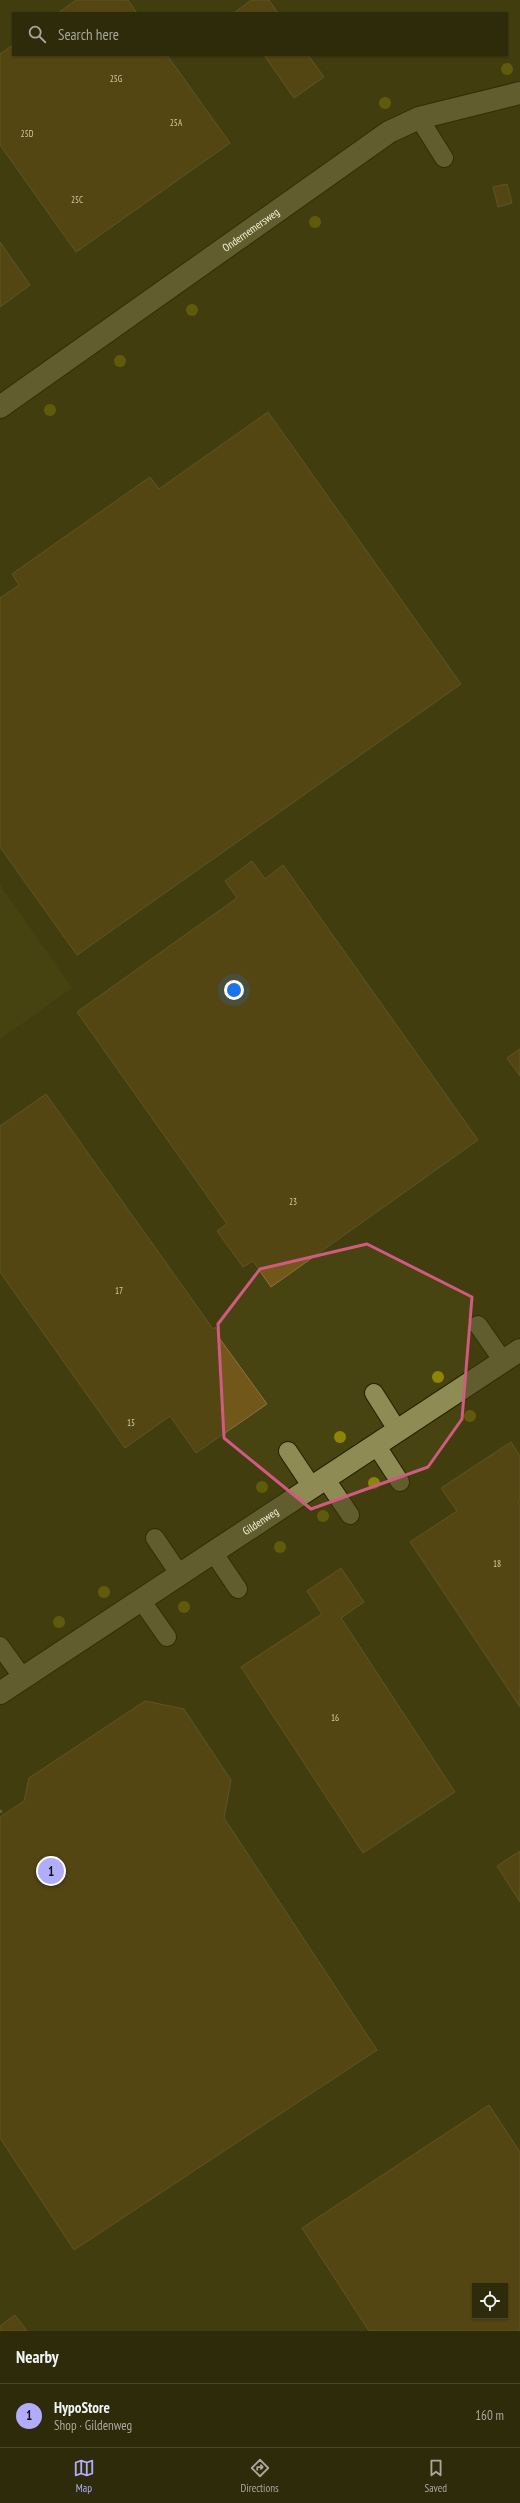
<!DOCTYPE html>
<html lang="en">
<head>
<meta charset="utf-8">
<style>
  body { margin:0; font-family:"PT Sans Narrow",sans-serif; background:#393718; color:#f1f3f6 }
  .controls { position:absolute; right:12px; bottom:12px; display:grid; overflow:hidden; border-radius:0px; box-shadow:0 1px 3px #0004 }
  .controls button { width:36px; height:36px; display:grid; place-items:center; padding:0; border:0; border-bottom:1px solid #48472b; background:#2d2b0a; color:#f1f3f6; font:20px sans-serif }
  .you { position:absolute; left:234px; top:990px; width:14px; height:14px; margin:-10px; border:3px solid #fff; border-radius:50%; background:#1a73e8; box-shadow:0 0 0 6px #1a73e833 }
  .badge { display:grid; place-items:center; width:26px; height:26px; border-radius:50%; background:#b1adfa; color:#111; font-size:13px; font-weight:700 }
  .pin { position:absolute; translate:-50% -50%; border:2px solid #fff; box-shadow:0 1px 4px #0006 }
  .list { margin:0; padding:0; list-style:none }
  h2 { display:flex; justify-content:space-between; align-items:center; height:52px; margin:0; padding:0 16px; font-size:17px }
  h2 small { font-size:13px; font-weight:400; color:#a7a79c }
  .list li { display:grid; grid-template-columns:26px 1fr auto; gap:12px; align-items:center; box-sizing:border-box; height:64px; padding:0 16px; border-top:1px solid #48472b }
  .list b { display:block; font-size:15px; white-space:nowrap }
  .list p { margin:0; font-size:13px; white-space:nowrap; color:#a7a79c }
  .list em { font-size:13px; font-style:normal; color:#a7a79c }
  .icon { flex:none; width:22px; height:22px; fill:none; stroke:currentColor; stroke-width:2; stroke-linecap:round; stroke-linejoin:round }
  .map { position:relative; flex:none; width:520px; height:2331px; overflow:hidden }
  .search { position:absolute; background:#2d2b0a; box-shadow:0 1px 3px #0004; left:12px; right:12px; top:12px; height:44px; display:flex; align-items:center; gap:10px; box-sizing:border-box; padding:0 14px; border-radius:0px; color:#a7a79c; font-size:15px }
  .sheet { height:116px; background:#2d2b0a }
  nav { display:flex; justify-content:space-around; align-items:center; box-sizing:border-box; height:56px; border-top:1px solid #48472b; background:#2d2b0a; font-size:11px; color:#a7a79c }
  nav a { display:grid; justify-items:center; gap:2px }
  nav .on { color:#b1adfa }
  .map>svg:first-child { display:block }
  .built { fill:#474411; fill-rule:evenodd }
  .green { fill:#545015 }
  .building { fill:#71581a; stroke:#8b7440; fill-rule:evenodd }
  .lines { fill:none; stroke-linecap:round; stroke-linejoin:round }
  .lane-casing { stroke:#222003; stroke-width:20 }
  .street-casing { stroke:#222003; stroke-width:24 }
  .path { stroke:#92906b; stroke-width:2.5; stroke-dasharray:3 3; stroke-linecap:butt }
  .lane { stroke:#8e8b54; stroke-width:18 }
  .street { stroke:#8e8b54; stroke-width:22 }
  .tree { fill:#8d8507 }
  .marked { fill:none; stroke:#d15a80; stroke-width:3; stroke-linejoin:round }
  .labels { text-anchor:middle; dominant-baseline:central; stroke-width:4; stroke-linejoin:round; paint-order:stroke }
  .number-label { font-size:9px; fill:#d3cca7 }
  .street-label { font-size:11px; fill:#f4f3d6; stroke:#212009 }
</style>
</head>
<body>
<div class="map">
<svg width="520" height="2331" viewBox="0 0 520 2331">
  <rect width="100%" height="100%" fill="#3c390e"/>
  <path class="built" d="M0,0H520V2331H0ZM13,13H507V55H13ZM475,2286H505V2316H475Z"/>
  <path class="green" d="M0,885L72,988L0,1039Z"/>
  <path class="building" d="M76,0H128L137,13H58Z
    M251,0H269L278,13H234Z
    M13,45V55H167L230,143L76,252L0,145V54Z
    M264,55H308L324,77L294,98Z
    M507,184L512,203L498,207L493,187Z
    M0,242L30,285L0,307Z
    M268,412L461,684L77,955L0,847V598L19,585L12,574L150,477L159,489Z
    M252,861L265,879L283,865L478,1140L271,1287L253,1261L243,1267L217,1231L227,1224L77,1012L237,898L225,881Z
    M520,1049V1076L507,1058Z
    M46,1094L213,1329L215,1327L219,1334L217,1335L267,1404L196,1453L170,1416L125,1448L0,1272V1126Z
    M511,1442L520,1456V1502L518,1503L520,1506V1707L410,1542L457,1511L441,1488Z
    M341,1568L364,1602L341,1618L455,1792L363,1853L241,1667L322,1614L307,1591Z
    M145,1701L184,1709L231,1780L224,1818L377,2050L74,2250L0,2138V1817L24,1801L29,1778Z
    M520,1851V1902L497,1866Z
    M489,2105L520,2152V2331H369L302,2228ZM475,2286H505V2316H475Z
    M15,2315L27,2331H0V2326Z"/>
  <g class="lines">
    <defs>
      <path id="lane" d="M419,118L444,158
        M478,1325L503,1361
        M374,1393L398,1431
        M376,1445L400,1482
        M288,1451L312,1487
        M325,1478L350,1515
        M155,1538L180,1575
        M213,1552L238,1589
        M141,1600L167,1637
        M0,1646L23,1678"/>
      <g id="street">
        <path id="s1" d="M0,407L389,132L419,118L520,93"/>
        <path id="s2" d="M0,1693L520,1350"/>
      </g>
    </defs>
    <use href="#lane" class="lane-casing"/>
    <use href="#street" class="street-casing"/>
    <path class="path" d="M0,1810L3,1815"/>
    <use href="#lane" class="lane"/>
    <use href="#street" class="street"/>
  </g>
  <g class="tree">
    <circle cx="507" cy="69" r="6"/>
    <circle cx="385" cy="103" r="6"/>
    <circle cx="315" cy="222" r="6"/>
    <circle cx="192" cy="310" r="6"/>
    <circle cx="120" cy="361" r="6"/>
    <circle cx="50" cy="410" r="6"/>
    <circle cx="438" cy="1377" r="6"/>
    <circle cx="470" cy="1416" r="6"/>
    <circle cx="340" cy="1437" r="6"/>
    <circle cx="374" cy="1483" r="6"/>
    <circle cx="262" cy="1487" r="6"/>
    <circle cx="323" cy="1516" r="6"/>
    <circle cx="280" cy="1547" r="6"/>
    <circle cx="104" cy="1592" r="6"/>
    <circle cx="184" cy="1607" r="6"/>
    <circle cx="59" cy="1622" r="6"/>
  </g>
  <path d="M0 0H520V2331H0ZM367,1244L472,1297L462,1419L428,1467L311,1509L224,1438L218,1324L260,1269Z" fill="#3c390e" fill-opacity=".55" fill-rule="evenodd"/>
  <path class="marked" d="M367,1244L472,1297L462,1419L428,1467L311,1509L224,1438L218,1324L260,1269Z"/>
  <g class="labels">
    <g class="number-label">
      <text x="116" y="78">25G</text>
      <text x="176" y="122">25A</text>
      <text x="27" y="133">25D</text>
      <text x="77" y="199">25C</text>
      <text x="293" y="1201">23</text>
      <text x="119" y="1290">17</text>
      <text x="131" y="1422">15</text>
      <text x="497" y="1563">18</text>
      <text x="335" y="1717">16</text>
    </g>
    <g class="street-label">
      <text stroke="none"><textPath href="#s1" startOffset="307">Ondernemersweg</textPath></text>
      <text stroke="none"><textPath href="#s2" startOffset="312">Gildenweg</textPath></text>
    </g>
  </g>
</svg>
<div class="controls">
<button><svg class="icon" aria-label="locate" viewBox="0 0 24 24"><circle cx="12" cy="12" r="6"/><path d="M12 2v4M12 18v4M2 12h4M18 12h4"/></svg></button>
</div>
<div class="you"></div>
<div class="pin badge" style="left:51px;top:1871px">1</div>
<div class="search"><svg class="icon" aria-label="search" viewBox="0 0 24 24"><circle cx="10" cy="10" r="6"/><path d="M15 15l6 6"/></svg>Search here</div>
</div>
<section class="sheet">
<h2>Nearby<small></small></h2>
<ul class="list">
<li><span class="badge">1</span><div><b>HypoStore</b><p>Shop · Gildenweg</p></div><em>160 m</em></li>
</ul>
</section>
<nav>
<a class="on"><svg class="icon" aria-label="map" viewBox="0 0 24 24"><path d="M3 6l6-2 6 2 6-2v14l-6 2-6-2-6 2zM9 4v14M15 6v14"/></svg>Map</a>
<a><svg class="icon" aria-label="directions" viewBox="0 0 24 24"><path d="M12 3l9 9-9 9-9-9zM9 14v-3h6M13 9l2 2-2 2"/></svg>Directions</a>
<a><svg class="icon" aria-label="saved" viewBox="0 0 24 24"><path d="M7 4h10v16l-5-4-5 4z"/></svg>Saved</a>
</nav>
</body>
</html>
